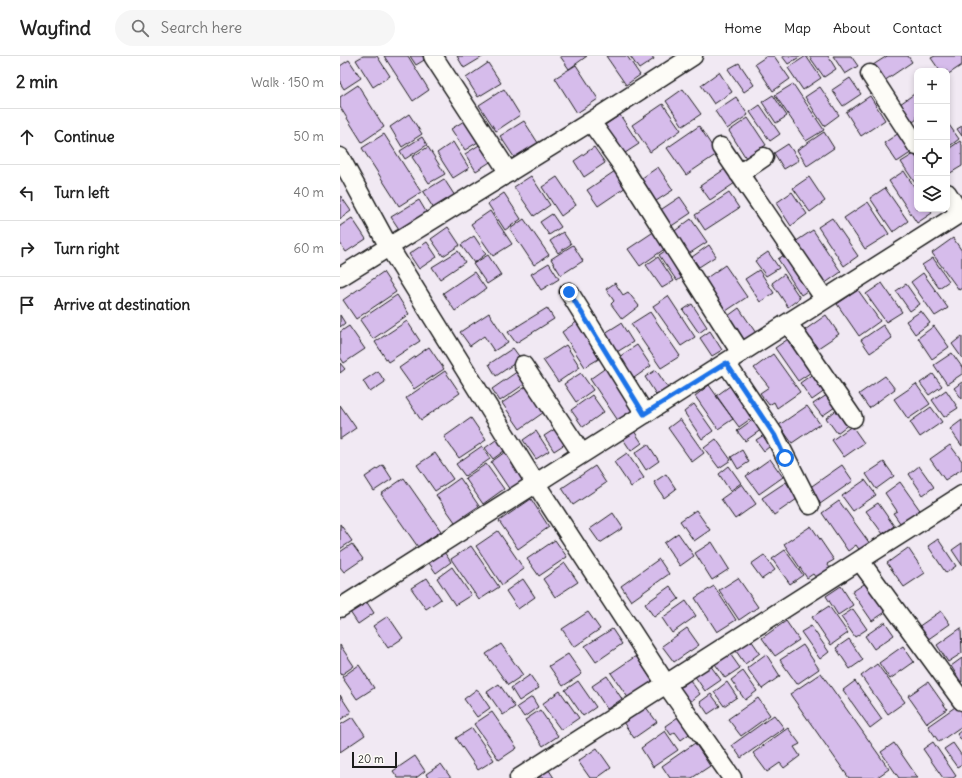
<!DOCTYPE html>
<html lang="en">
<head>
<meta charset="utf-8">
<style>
  body { margin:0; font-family:Delius,sans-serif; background:#f6f6f6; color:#222 }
  .controls { position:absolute; right:12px; top:12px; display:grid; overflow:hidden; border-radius:8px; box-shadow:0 2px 6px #0003 }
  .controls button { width:36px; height:36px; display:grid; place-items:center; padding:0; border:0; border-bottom:1px solid #e0e0e0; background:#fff; color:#222; font:20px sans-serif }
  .scale { position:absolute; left:12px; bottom:10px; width:45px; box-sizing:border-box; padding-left:4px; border:2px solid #1c1c1c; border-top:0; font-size:11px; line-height:14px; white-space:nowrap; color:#1c1c1c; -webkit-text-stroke:3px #fdfcf7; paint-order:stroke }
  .stop { position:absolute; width:12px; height:12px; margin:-9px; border:3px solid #1a73e8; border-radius:50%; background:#fff }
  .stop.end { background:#1a73e8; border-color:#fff; box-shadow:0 1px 4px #0008 }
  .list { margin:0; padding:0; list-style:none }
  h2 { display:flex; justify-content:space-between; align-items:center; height:52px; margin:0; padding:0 16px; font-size:17px }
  h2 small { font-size:13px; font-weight:400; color:#767676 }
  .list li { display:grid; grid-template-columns:26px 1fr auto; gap:12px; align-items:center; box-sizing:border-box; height:56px; padding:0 16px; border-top:1px solid #e0e0e0 }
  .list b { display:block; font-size:15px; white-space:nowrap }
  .list em { font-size:13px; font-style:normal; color:#767676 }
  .icon { flex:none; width:22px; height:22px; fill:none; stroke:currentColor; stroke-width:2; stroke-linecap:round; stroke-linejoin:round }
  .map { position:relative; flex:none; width:622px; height:722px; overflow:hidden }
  header { display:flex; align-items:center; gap:24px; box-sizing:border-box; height:56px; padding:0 20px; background:#fff; border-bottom:1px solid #e0e0e0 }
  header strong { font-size:19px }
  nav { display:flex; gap:22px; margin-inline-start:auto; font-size:14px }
  .search { width:280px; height:36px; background:#f6f6f6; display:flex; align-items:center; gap:10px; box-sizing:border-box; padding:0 14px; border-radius:22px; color:#767676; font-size:15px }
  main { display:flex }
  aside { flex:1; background:#fff }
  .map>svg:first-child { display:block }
  .building { fill:#d6bceb; stroke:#1c1c1c }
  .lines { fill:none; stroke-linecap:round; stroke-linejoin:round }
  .minor-casing { stroke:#1c1c1c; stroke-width:21 }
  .minor { stroke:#fdfcf7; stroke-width:18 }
  .route { stroke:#1a73e8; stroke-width:5 }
</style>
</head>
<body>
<header>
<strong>Wayfind</strong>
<div class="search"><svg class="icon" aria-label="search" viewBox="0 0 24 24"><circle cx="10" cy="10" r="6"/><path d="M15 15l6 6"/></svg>Search here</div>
<nav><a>Home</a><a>Map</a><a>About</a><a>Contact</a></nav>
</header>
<main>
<aside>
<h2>2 min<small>Walk · 150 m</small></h2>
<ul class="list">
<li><svg class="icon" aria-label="ahead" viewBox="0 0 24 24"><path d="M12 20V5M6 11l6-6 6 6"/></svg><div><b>Continue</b></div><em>50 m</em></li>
<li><svg class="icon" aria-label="left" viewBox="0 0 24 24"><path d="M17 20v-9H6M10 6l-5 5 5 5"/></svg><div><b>Turn left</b></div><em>40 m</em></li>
<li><svg class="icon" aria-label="right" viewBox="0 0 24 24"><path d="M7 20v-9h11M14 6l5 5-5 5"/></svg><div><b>Turn right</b></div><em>60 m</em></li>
<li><svg class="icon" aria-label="arrive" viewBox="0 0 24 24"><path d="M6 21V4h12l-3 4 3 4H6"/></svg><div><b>Arrive at destination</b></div></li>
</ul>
</aside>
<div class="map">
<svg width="622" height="722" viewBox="0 0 622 722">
  <rect width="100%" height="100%" fill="#f1e9f3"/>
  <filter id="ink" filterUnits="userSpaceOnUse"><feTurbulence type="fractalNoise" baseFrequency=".025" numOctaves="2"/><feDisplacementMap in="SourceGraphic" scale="8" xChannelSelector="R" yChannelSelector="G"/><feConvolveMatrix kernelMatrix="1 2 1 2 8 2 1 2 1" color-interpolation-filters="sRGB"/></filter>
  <g filter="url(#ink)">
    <path class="building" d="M23,0H37L50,20L33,31L16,4Z
      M44,0H68L89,34L73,45Z
      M70,0H91L76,9Z
      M117,0H144L124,12Z
      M220,0H247L229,13Z
      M266,0H287L300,19L286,29Z
      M290,0H312L314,3L299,13Z
      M427,0H434L450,23L433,35L415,8Z
      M442,0H461L448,8Z
      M466,0L481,22L463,34L448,12Z
      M469,0H488L496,13L484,21Z
      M493,0H511L518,10L505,18Z
      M547,0H568L572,6L544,25L533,9Z
      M595,0H622V9L607,19V15H600L591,2Z
      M9,4L21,22L4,33L0,27V10Z
      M148,7L161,27L138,41L126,22Z
      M399,7L414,29L404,36L388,13Z
      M236,9L258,43L237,57L215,22Z
      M379,16L392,36L374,48L361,29Z
      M510,22L521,38L503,50L492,34Z
      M453,28L484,74L466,85L435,39Z
      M18,29L44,71L22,86L0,51V41Z
      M480,31L499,59L484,70L465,41Z
      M164,33L180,59L156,75L139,49Z
      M343,33L361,58L343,70L326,45Z
      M577,36V63L573,66L560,48Z
      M433,39L447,60L436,67L422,46Z
      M530,40L545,64L521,80L506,56Z
      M396,41L408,59L387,73L375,55Z
      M323,48L341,74L310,96L292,69Z
      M420,49L440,78L430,85L410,56Z
      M69,58L82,78L62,91L50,71Z
      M280,59L299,88L282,99L262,71Z
      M129,62L143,83L125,94L111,73Z
      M408,62L426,89L406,102L389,75Z
      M184,65L200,90L176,104L160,80Z
      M607,66L619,83L607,92Z
      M359,70L377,98L346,119L327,92Z
      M622,70V80L617,73Z
      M484,76L494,92L467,110L457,94Z
      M559,77L572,96L557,106L544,87Z
      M44,78L81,136L59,150L22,92Z
      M82,81L87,89L65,103L60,95Z
      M620,85L622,89V110L607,119V94Z
      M113,86L129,112L113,122L97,97Z
      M144,86L155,103L136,115L125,98Z
      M448,88L459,104L444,113L434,97Z
      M88,91L105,118L89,127L72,101Z
      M254,91L265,107L244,121L234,105Z
      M574,98L577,103V130L561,106Z
      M318,111L333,134L310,149L295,127Z
      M278,113L289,129L258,150L247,134Z
      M385,113L395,127L370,144L360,130Z
      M564,115L577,135V153H589L592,157L577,167L549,125Z
      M191,120L210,149L194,160L174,131Z
      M217,121L236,149L221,160L202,131Z
      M469,121L485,145L470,156L453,132Z
      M104,123L115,140L94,153L83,136Z
      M545,132L568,165L553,176L530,142Z
      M452,136L467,158L451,170L436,147Z
      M164,137L181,163L165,174L148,148Z
      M389,137L399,152L365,174L355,159Z
      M0,139L11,155L0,163Z
      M340,141L351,157L327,173L316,157Z
      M79,144L88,159L61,176L51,161Z
      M528,146L549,178L525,193L504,162Z
      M150,155L172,188L153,200L131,168Z
      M212,158L221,171L209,179L200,166Z
      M12,162L26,183L6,196L0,187V170Z
      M492,162L518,200L504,210L478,171Z
      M184,163L209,199L194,209L170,173Z
      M351,163L367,186L347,199L332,177Z
      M108,171L120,189L103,200L91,183Z
      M473,174L501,216L484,228L455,186Z
      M315,175L326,192L300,210L288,193Z
      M223,176L231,188L218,197L210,185Z
      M134,180L146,198L134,207L121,189Z
      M613,182L622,195V232L619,234L592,197Z
      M87,186L97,201L79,213L69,198Z
      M233,189L243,205L221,219L211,203Z
      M369,189L376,200L359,211L352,201Z
      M331,191L348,217L337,225L319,199Z
      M118,195L125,206L100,223L92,211Z
      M450,195L473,231L461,239L438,203Z
      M428,196L439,212L426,220L415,205Z
      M148,199L161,219L147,228L133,208Z
      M318,201L334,225L322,232L306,209Z
      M593,202L609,225L599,232L582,209Z
      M209,207L219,223L201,234L191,218Z
      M385,209L407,241L386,255L365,223Z
      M419,214L434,237L420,246L405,223Z
      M43,216L56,236L16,263L3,244Z
      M134,216L146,233L115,255L103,237Z
      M583,217L608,252L595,260L571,226Z
      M444,218L460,242L448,251L432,227Z
      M275,227L283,239L288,236L299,250L282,263L271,248L274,245L266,233Z
      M542,227L562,256L546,266L526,238Z
      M566,228L580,248L570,255L556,235Z
      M518,234L540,265L519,280L497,248Z
      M57,239L69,258L33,283L20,264Z
      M328,240L355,281L341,290L313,250Z
      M352,248L367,271L359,277L343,254Z
      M207,252L214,263L176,287L168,276Z
      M399,252L418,280L406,288L388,260Z
      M581,255L590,267L575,278L566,265Z
      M310,256L340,300L321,312L291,268Z
      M149,257L168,286L154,295L144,280L130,290L120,276Z
      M0,259L5,267L0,271Z
      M486,259L499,278L475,294L462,276Z
      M67,265L80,285L48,306L35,286Z
      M238,265L262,301L245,311L222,276Z
      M281,267L293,286L277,296L265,277Z
      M543,269L552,282L530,297L521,284Z
      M9,270L25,293L4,307L0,301V276Z
      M594,270L609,291L592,303L578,282Z
      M370,275L382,294L372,300L360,282Z
      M454,279L477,312L458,325L435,292Z
      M622,280V302L612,288Z
      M226,289L240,311L218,326L203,304Z
      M297,289L311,310L294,322L279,301Z
      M89,291L104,313L74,333L59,312Z
      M173,292L181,303L156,320L149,308Z
      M612,297L622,311V318L607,328L594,309Z
      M433,298L460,336L437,352L434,346L429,349L420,337L429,331L414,312Z
      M0,307L5,313L0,317Z
      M267,311L296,355L279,366L250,323Z
      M181,313L189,325L160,345L152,333Z
      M316,314L330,335L319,343L305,321Z
      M38,315L45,326L30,336L23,325Z
      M105,315L120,337L81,364L66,342Z
      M477,315L489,332L472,344L460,327Z
      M241,317L253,334L236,346L224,328Z
      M593,318L602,330L589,339L580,327Z
      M545,320L555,333L529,352L519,338Z
      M622,326V343L614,332Z
      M394,327L416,359L399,371L376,340Z
      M190,328L207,354L180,373L162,347Z
      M576,328L590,348L568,363L554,343Z
      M369,329L393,363L378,373L355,340Z
      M606,334L618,352L604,361L592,344Z
      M490,337L498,349L482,360L473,348Z
      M252,339L264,356L243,371L231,354Z
      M354,348L373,375L362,383L344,356Z
      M0,349L16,372L0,383Z
      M467,350L480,368L452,387L439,369Z
      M502,350L513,365L497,377L486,362Z
      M591,351L602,366L580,381L570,366Z
      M418,360L425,371L405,385L397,375Z
      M131,362L146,384L119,402L104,381Z
      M340,363L364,397L352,406L328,372Z
      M622,364V390L610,373Z
      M512,370L524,387L504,401L492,384Z
      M218,371L228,386L214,395L204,380Z
      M292,372L302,387L291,395L281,380Z
      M196,375L209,395L196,403L183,384Z
      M427,377L434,387L424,395L416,384Z
      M160,381L168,392L153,403L145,392Z
      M376,383L391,404L379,412L364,392Z
      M308,388L319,405L306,414L295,397Z
      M610,389L622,405V413L605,424L590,403Z
      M142,390L150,403L125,420L116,408Z
      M402,394L409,406L398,413L391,401Z
      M165,396L184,425L170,434L151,406Z
      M95,397L113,423L95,435L77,409Z
      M287,397L304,422L291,431L274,406Z
      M430,403L443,421L419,438L406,420Z
      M544,406L554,420L536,433L526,418Z
      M146,408L164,433L143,448L125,422Z
      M43,409L52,423L34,435L25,421Z
      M502,409L513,425L480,448L469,432Z
      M255,410L266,427L233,449L222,432Z
      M389,410L401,427L390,435L379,418Z
      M579,410L594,431L583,439L569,418Z
      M326,418L336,433L324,442L314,426Z
      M64,422L101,475L78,491L41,438Z
      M120,422L139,450L115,466L96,439Z
      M525,424L536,439L513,455L502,440Z
      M446,426L457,443L434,459L422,442Z
      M560,426L582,457L563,471L553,457L557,455L545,437Z
      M402,428L416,448L395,463L381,443Z
      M191,443L209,471L178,493L159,465Z
      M499,445L533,492L523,499L516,489L508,495L482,457Z
      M538,447L554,470L543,478L526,455Z
      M356,454L370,474L354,485L340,465Z
      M273,457L283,472L260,487L250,473Z
      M0,468L12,485L0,493Z
      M471,470L494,504L487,508L491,513L476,522L473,518L467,522L444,488Z
      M158,475L184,513L162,529L136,490Z
      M338,477L354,500L340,510L324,487Z
      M598,483L616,510L606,517L588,490Z
      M215,484L227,501L199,520L187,503Z
      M372,486L389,513L372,524L355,497Z
      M622,487V509L612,494Z
      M12,488L23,503L4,516L0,511V496Z
      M131,490L159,531L139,544L111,503Z
      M568,492L585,517L564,531L547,507Z
      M445,494L463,519L450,528L432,503Z
      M104,496L111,506L96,517L89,507Z
      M424,499L435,514L422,523L411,508Z
      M319,503L329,518L291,545L281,530Z
      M225,507L238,526L215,541L203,523Z
      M112,511L131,539L115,549L97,522Z
      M87,522L101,543L86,553L71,532Z
      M398,522L418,551L399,564L379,534Z
      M183,523L195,541L178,553L166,535Z
      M530,524L550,553L532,565L512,536Z
      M330,530L339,543L314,561L305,548Z
      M374,530L396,564L377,576L355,542Z
      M501,530L513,549L498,559L486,540Z
      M24,542L34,557L18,568L8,553Z
      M346,545L356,560L332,577L322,562Z
      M489,550L508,577L491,589L472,561Z
      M513,553L527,573L515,581L501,561Z
      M601,555L610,568L587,584L578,571Z
      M248,556L260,573L234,591L222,573Z
      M48,560L63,582L48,592L33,570Z
      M446,565L459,584L435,600L422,582Z
      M545,566L554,579L534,593L525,580Z
      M471,570L489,596L480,603L461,576Z
      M347,572L359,589L334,606L322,590Z
      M621,572L622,597L608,606L597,589Z
      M272,573L282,588L256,606L245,590Z
      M409,581L420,597L405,608L394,592Z
      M509,583L523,604L510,613L496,592Z
      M161,588L183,619L168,629L146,598Z
      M0,589L14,610L1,619L0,618Z
      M463,589L479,613L457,628L440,604Z
      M563,590L574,606L550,623L539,607Z
      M388,595L400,612L385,622L373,605Z
      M228,598L242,618L223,630L209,610Z
      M426,598L440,620L422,633L407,612Z
      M296,600L313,626L289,643L271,617Z
      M622,602V626H621L611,610Z
      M537,608L565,646L548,658L521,620Z
      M19,609L34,632L17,643L2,621Z
      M370,609L381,624L365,635L354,619Z
      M403,615L417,635L405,644L391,624Z
      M481,617L549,713L536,722H509L450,638Z
      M190,619L199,632L179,645L171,632Z
      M267,620L282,643L267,653L252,630Z
      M350,624L360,638L350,646L340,632Z
      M238,625L256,651L243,660L225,634Z
      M515,625L542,663L530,672L503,634Z
      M387,626L397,641L384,650L374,636Z
      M588,626L607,653L587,667L568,640Z
      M159,628L175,651L163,659L147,636Z
      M137,633L150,652L137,661L124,643Z
      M220,635L239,662L221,674L202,648Z
      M371,638L380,650L368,658L360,646Z
      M0,639L11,656L0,664Z
      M192,641L198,651L184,661L177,651Z
      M418,642L430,659L401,680L388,663Z
      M618,649L622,655V670L599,686L588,670Z
      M305,650L317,666L294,682L283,666Z
      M200,654L218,680L203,690L185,664Z
      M152,656L177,692L159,704L134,668Z
      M341,659L352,676L341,684L335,676L331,679L325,670Z
      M434,659L444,672L401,702L392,689Z
      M13,661L25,679L0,696V669Z
      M132,672L154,704L138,714L116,682Z
      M448,672L460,688L454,691L460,700L444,712L440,707L427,716L413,697Z
      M622,674V685L617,678Z
      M325,675L338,694L313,711L301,692Z
      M593,686L616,720L613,722H603L583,693Z
      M355,687L370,710L352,722H330L322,710Z
      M554,687L578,722H559L541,696Z
      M613,687L622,700V708L617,711L604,693Z
      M257,692L271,712L257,722H250L238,705Z
      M75,700L85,715L76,722H58L53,715Z
      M101,708L111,722H88L86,718Z
      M207,711L214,722H191Z"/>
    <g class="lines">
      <defs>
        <path id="minor" d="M93,0L169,117
          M530,18L577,90
          M251,66L279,105L401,297
          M381,91L484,242
          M0,101L49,191L196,428L326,628L392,722
          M399,118L424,101
          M607,137L620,157
          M0,221L263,58L353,0
          M229,236L305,358
          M448,267L513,362
          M386,307L435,380L470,449
          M183,309L242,398
          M520,505L622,645
          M0,552L622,156
          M179,722L622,439"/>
      </defs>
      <use href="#minor" class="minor-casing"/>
      <use href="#minor" class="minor"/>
    </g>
  </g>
  <g class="lines" filter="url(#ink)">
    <path class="route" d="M229,236L304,358L386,307L435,380L445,402"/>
  </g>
</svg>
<div class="controls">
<button>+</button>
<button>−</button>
<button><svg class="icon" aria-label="locate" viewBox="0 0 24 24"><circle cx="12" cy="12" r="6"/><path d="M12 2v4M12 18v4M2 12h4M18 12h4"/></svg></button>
<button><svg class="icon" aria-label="layers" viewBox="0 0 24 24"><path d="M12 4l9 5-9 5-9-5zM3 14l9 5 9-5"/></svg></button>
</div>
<div class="scale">20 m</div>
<div class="stop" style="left:445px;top:402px"></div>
<div class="stop end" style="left:229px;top:236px"></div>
</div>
</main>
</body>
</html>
